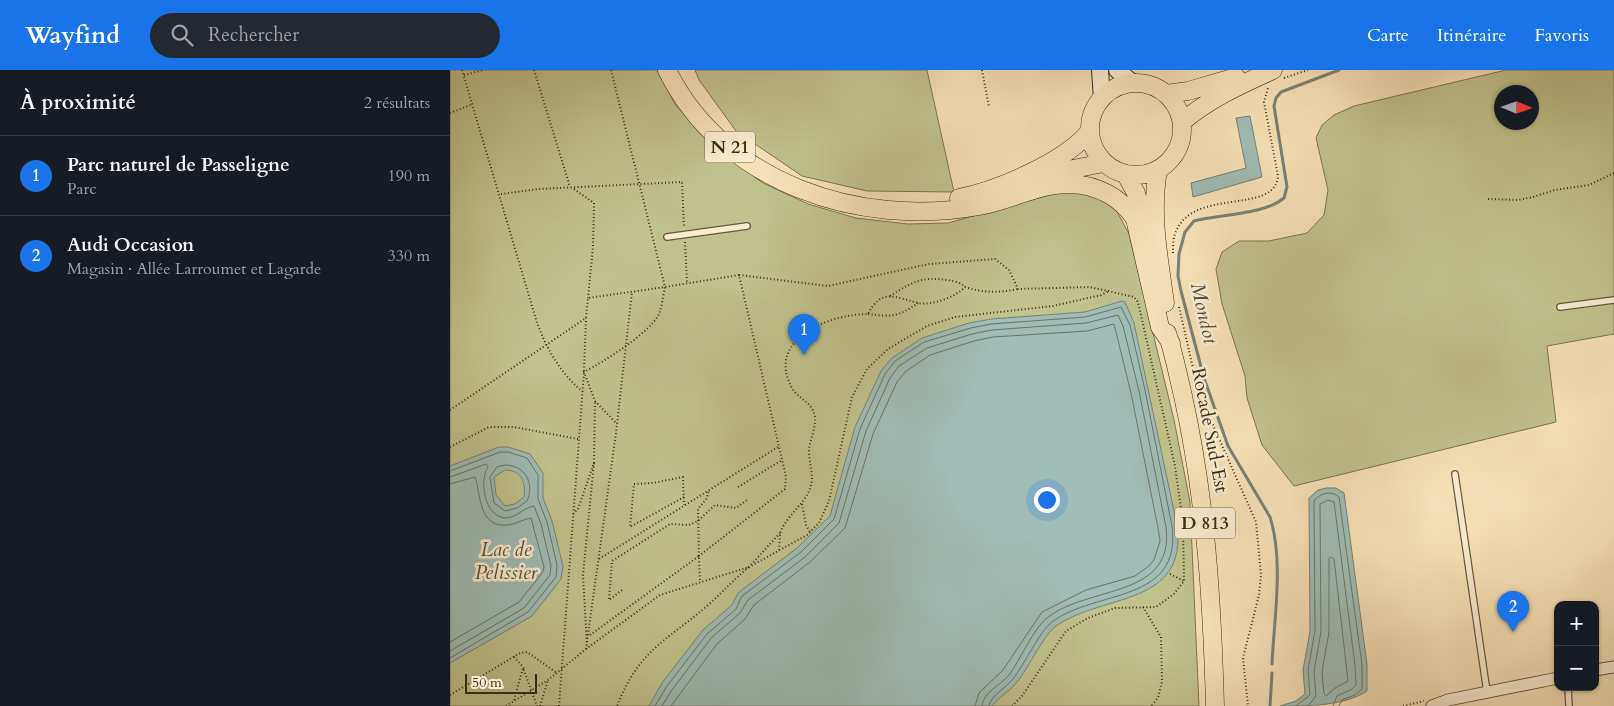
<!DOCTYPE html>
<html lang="fr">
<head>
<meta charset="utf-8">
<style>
  body { margin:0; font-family:Cardo,serif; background:#242831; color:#f1f3f6 }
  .controls { position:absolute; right:15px; bottom:15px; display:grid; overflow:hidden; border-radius:10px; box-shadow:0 1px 4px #0004 }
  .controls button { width:45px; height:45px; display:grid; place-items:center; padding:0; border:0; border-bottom:1px solid #363941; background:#171b24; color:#f1f3f6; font:25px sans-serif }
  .compass { position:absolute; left:1044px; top:15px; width:45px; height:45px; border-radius:50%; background:#171b24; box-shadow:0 1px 4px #0004; rotate:92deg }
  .scale { position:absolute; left:15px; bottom:12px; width:72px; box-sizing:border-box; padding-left:5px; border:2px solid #3d2c17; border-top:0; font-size:14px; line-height:18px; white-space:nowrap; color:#3d2c17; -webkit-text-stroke:4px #f8eccf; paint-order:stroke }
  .you { position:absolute; left:596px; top:429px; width:18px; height:18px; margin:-12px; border:4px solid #fff; border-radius:50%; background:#1a73e8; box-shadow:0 0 0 8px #1a73e833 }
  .badge { display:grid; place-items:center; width:32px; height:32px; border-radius:50%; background:#1a73e8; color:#fff; font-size:16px; font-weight:700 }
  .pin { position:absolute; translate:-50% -41px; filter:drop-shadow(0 1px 2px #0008) }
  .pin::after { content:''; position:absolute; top:26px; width:18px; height:15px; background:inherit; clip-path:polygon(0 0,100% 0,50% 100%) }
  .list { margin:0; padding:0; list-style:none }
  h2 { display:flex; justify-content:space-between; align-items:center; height:65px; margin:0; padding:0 20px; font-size:21px }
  h2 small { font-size:16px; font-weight:400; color:#9ea1a6 }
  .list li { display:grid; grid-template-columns:32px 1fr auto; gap:15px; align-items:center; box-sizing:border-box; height:80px; padding:0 20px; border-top:1px solid #363941 }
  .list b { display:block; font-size:19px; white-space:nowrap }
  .list p { margin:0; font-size:16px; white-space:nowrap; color:#9ea1a6 }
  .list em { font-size:16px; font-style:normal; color:#9ea1a6 }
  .icon { flex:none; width:28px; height:28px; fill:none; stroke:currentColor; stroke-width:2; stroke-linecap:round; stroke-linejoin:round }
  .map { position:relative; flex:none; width:1164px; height:636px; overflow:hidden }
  header { display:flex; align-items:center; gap:30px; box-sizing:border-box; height:70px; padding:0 25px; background:#1a73e8; color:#fff }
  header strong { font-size:24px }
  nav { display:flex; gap:28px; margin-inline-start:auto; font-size:18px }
  .search { width:350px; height:45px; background:#242831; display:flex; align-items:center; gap:12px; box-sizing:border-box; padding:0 18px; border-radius:28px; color:#9ea1a6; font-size:19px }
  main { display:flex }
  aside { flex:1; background:#171b24 }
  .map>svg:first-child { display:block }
  .green { fill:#c0c28b; stroke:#7e7751; fill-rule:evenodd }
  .water { fill:#9fbcb6; stroke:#788276; fill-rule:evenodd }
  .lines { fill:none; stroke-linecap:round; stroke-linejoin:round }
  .shore { stroke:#6e7466; stroke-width:1 }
  .stream { stroke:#788276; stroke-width:3 }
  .lane-casing { stroke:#6b593e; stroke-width:8 }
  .street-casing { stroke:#6b593e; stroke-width:13 }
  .secondary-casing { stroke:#3d2c17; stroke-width:18 }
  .primary-casing { stroke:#3d2c17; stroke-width:19 }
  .path { stroke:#3d2c17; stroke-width:2; stroke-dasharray:1 2.5; stroke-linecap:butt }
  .lane { stroke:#f8eccf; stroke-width:5.5 }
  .street { stroke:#f8eccf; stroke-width:11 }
  .secondary { stroke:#f8eccf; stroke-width:16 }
  .primary { stroke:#f5e1b5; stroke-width:18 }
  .labels { text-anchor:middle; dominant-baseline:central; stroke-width:5; stroke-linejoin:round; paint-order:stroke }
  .shield { fill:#f8eccf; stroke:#75664e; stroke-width:1 }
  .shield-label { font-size:18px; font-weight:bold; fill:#3d2c17 }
  .street-label { font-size:19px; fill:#3d2c17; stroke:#f8eccf }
  .water-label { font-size:20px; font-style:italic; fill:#56503f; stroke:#f8eccf }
</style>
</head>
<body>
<header>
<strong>Wayfind</strong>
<div class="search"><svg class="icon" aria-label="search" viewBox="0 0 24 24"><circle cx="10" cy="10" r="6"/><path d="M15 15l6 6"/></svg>Rechercher</div>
<nav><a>Carte</a><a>Itinéraire</a><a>Favoris</a></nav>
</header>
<main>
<aside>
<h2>À proximité<small>2 résultats</small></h2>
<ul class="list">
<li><span class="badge">1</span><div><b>Parc naturel de Passeligne</b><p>Parc</p></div><em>190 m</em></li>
<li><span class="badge">2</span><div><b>Audi Occasion</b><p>Magasin · Allée Larroumet et Lagarde</p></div><em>330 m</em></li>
</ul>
</aside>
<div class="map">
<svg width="1164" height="636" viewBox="0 0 1164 636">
  <rect width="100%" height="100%" fill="#f5e1b5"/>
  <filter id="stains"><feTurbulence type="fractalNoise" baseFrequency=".004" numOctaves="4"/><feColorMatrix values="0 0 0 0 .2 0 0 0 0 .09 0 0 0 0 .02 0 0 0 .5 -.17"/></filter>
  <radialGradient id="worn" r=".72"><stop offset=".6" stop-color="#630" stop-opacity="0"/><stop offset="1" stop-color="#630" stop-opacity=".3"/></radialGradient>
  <path class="green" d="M0,0H207L225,34L265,79L313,113L358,134L406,148L458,154L498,153L610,122L639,120L664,136L679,164L724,350L740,432L749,636H0Z
    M245,0H477L504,122L417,121L352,106L286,61L249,10Z
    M1056,0H1164V264L1097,276L1106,352L844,416L812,375L797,328L795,306L772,234L766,199L772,182L789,171H819L857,163L874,145L878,120L866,68L872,55L884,45L904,36ZM1052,22H1082V52H1052Z"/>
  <path class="water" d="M800,46L812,107L743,127L741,113L796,98L786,48Z
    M672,231L675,232L684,253L727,455C738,537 653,523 606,556C594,564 578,599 567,612C559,622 549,627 542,636H199L212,613L253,560L282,535L288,523L347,478L380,446L405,357L431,301L442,288L472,268L519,253L541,249L635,242Z
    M49,377H58L80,384L93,403V428L102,451L113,496L111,509L82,546L0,593V396ZM55,400C72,400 76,413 74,427L65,434L55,436L46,425L44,407Z
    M876,418H886L894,423L917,594V621C894,636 860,636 830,636L846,631L855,624L853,600L860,561L859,428L868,420Z"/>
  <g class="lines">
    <path class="shore" d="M55,395C75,395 85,413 77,431L67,438L55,441L44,433L40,407L47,397Z
      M0,401L50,382H58L77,388L88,405V429L97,452L107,495L106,507L78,542L0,588
      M0,407L36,394L38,397C29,410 34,446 55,448C67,448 74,437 84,436L91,454L101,496L100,505L74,538L0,581
      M0,414L25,407C31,424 28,458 58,455C66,454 74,449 81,448L94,497L93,502L69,532L0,572
      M881,487L884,489L898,611L885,618L876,626L874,624L872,602L879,562V489Z
      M205,636L217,616L257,564L286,539L292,526L351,482L384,449L410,359L435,304L445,291L474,272L521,258L541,254L635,247L671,237L680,255L695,320L722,456C732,534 646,519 602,552C590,561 574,595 563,609C557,617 540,626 539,636
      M212,636L222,620L261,568L290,543L298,530L355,487L389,453L416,361L440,308L449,296L477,278L522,264L542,260L636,253L668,245L673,256L689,321L716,457C725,529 638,515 597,548C584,558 570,590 559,605C551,615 533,622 532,636
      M221,636L267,574L295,549L304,535L360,492L395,458L423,364L447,312L455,302L480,285L524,271L543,267L637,261L664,254L681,323L708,458L710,471L704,490L699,496L685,506L636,520L592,542L553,600L529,623L525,636
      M846,636L860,625L858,600L865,561L864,431C870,423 881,420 889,427L912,595V619L905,625L892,630L889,636
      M858,636L866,626L864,601L871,562L870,434L878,430L884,432L905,595L906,615L902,619L887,626L883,636"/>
    <path class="stream" d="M822,594C824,549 834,490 820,447L778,376L754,308L731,221L728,206L729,184L735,162L744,151C770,144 814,145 834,128L837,117L824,36L826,28L831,22L889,0
      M820,636L822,603"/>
    <defs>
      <path id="lane" d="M217,167L297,156
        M1110,237L1164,230
        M1005,404L1037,622
        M1118,617L1119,636"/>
      <path id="street" d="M1145,600L1164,597
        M982,636L998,630L1108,608"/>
      <path id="secondary" d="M650,0L652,29
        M667,0L683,13"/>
      <path id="primary" d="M217,0C273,114 411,158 529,136C559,131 590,113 621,114C647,115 671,127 685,149L710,257L721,273
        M640 59a46 46 0 1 1 92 0a46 46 0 1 1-92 0Z
        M716,24L738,21L786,7
        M732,52C759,29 790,15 823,0
        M708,100C700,145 709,188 715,233
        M676,105L686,123L695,157
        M590,110L623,99L654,93
        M509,128C548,120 615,92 640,61
        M717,263C724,284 728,305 733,326C756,430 762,530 765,636"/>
    </defs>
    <use href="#lane" class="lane-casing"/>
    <use href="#street" class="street-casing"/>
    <use href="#secondary" class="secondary-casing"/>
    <use href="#primary" class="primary-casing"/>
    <path class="path" d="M12,0L87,253C97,279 110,303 133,322
      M84,0L120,117
      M161,0L215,217L289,205L336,407L335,419L249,486
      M532,0L539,37
      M14,5L33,0
      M834,8L858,0
      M0,43L23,34
      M124,119L144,133L143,177L138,228
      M51,124L89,119L232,112L234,157
      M1038,129L1068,130L1083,127L1105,120L1139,115L1164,103
      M235,172L237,212
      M723,183C723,177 723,169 725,164C741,116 825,146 828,106L814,32L818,18
      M289,205L378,216L479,194L545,189L559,200L568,219L640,217L684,227L688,232L725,396L733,453L734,511L724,524L706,537L665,538L638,548L616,561L572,626L562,636
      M440,226C461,213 471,206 497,210C503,211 511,212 515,217
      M729,237L743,298L759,346L806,452L811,505L809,525L793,588L798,636
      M418,244C441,247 448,247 468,233
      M0,340L136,248L138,228L215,217C213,226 212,236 209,244C200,263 153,292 134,302L145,331L167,354
      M0,377L39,357H64L128,369
      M144,393L145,331
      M288,417L332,390
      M234,427L180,457L184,414L203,413L233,407L234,435
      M352,434L356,455L360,462
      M123,444L128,439L144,393L133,505L137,574
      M330,463L299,497L357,465L369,453L379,431L402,327L417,299L438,279L477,256L505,247L603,236L651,225L659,221
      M329,480C330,474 329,467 331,461C338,443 360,431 362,410C362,400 359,391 359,380C360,369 366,358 365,347C363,332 348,329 342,318C315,269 380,244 418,244C431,218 445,227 468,233C481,236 506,227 515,217C534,223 549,223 568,219
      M249,486L248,439L257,428L259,420
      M149,489L328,377
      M720,504L734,511
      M172,520L159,530L162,491L220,454L239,455L248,451L265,435L286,438L297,430
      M693,537L711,567L712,611L708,628L701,636
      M140,565L249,486L250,511
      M136,579L166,363L182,222
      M64,587L74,598
      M0,625L70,583L77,582L107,603
      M64,630L73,598L87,636
      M56,636L98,610L136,579L210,525L299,497C284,509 272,523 257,536C215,572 189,580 167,636
      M90,636L98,610
      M109,636L134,302L136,248
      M953,636L974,631"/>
    <use href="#lane" class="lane"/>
    <use href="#street" class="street"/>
    <use href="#secondary" class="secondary"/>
    <use href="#primary" class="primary"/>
  </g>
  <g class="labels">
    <g class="shield">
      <rect x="255" y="61.5" width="50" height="31" rx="4"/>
      <rect x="725" y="437.5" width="60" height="31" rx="4"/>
    </g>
    <g class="shield-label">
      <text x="280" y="77">N 21</text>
      <text x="755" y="453">D 813</text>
    </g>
    <g class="street-label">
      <text transform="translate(760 360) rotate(79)">Rocade Sud-Est</text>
    </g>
    <g class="water-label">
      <text transform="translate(754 243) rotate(77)">Mondot</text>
      <text x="56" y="479">Lac de<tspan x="56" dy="23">Pelissier</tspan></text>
    </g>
  </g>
  <rect width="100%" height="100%" filter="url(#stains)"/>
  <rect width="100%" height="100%" fill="url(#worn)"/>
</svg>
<div class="controls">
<button>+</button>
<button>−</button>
</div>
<svg class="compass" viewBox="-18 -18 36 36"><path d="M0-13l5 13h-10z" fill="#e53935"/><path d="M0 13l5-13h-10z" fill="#9ea1a6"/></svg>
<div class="scale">50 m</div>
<div class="you"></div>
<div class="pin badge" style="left:354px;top:285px">1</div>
<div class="pin badge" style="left:1063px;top:562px">2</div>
</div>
</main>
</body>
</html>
